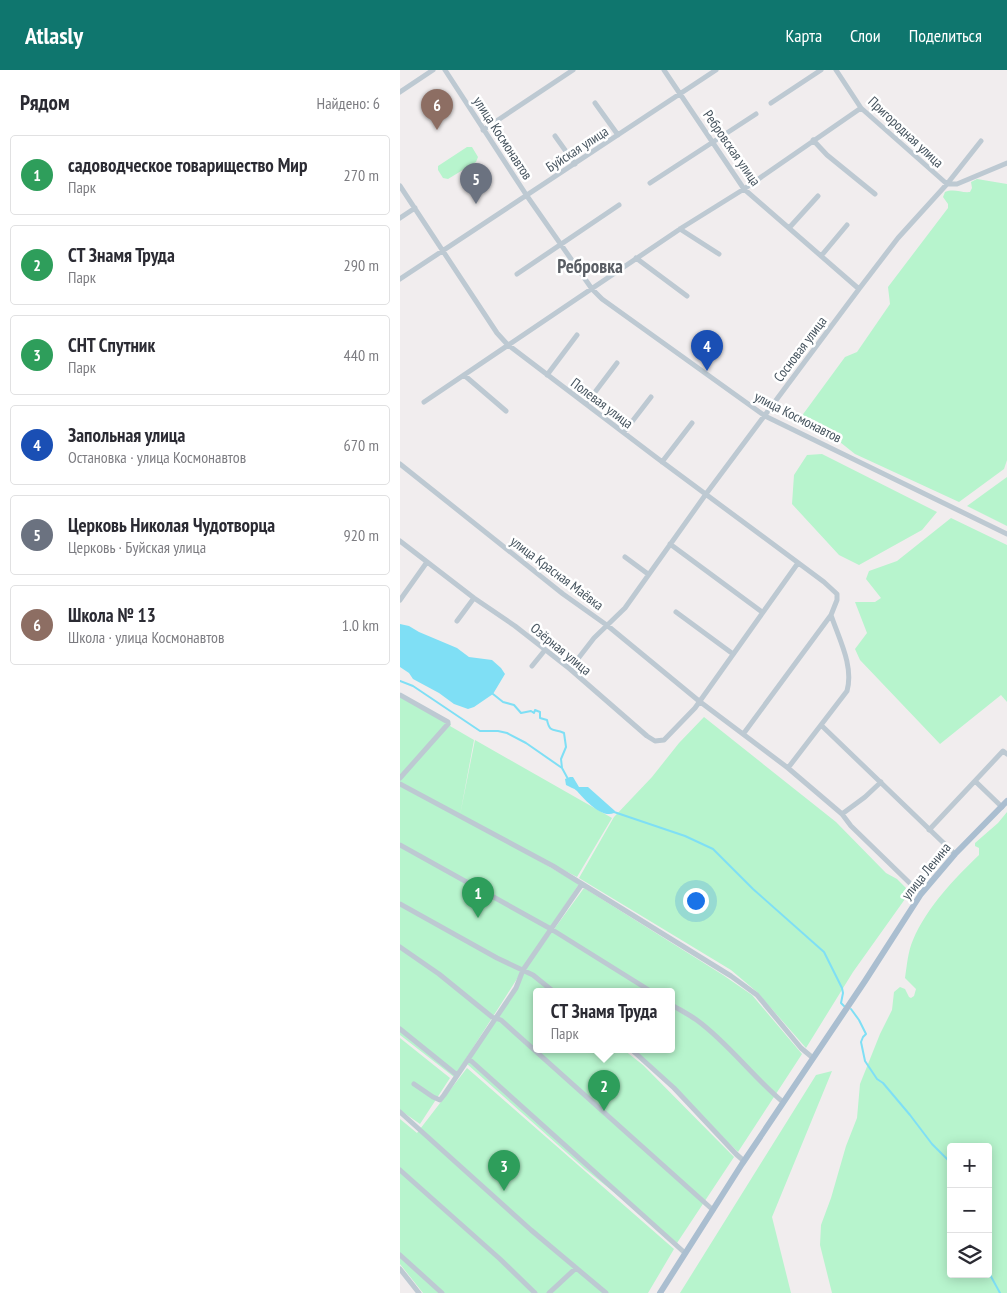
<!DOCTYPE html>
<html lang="ru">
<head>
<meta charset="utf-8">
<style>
  body { margin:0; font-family:"PT Sans Narrow",sans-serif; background:#f7f7f7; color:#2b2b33 }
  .controls { position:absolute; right:15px; bottom:15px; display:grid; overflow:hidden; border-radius:5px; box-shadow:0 2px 12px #0003 }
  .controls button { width:45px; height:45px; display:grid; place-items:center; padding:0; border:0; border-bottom:1px solid #e1e1e2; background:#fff; color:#2b2b33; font:25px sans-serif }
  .you { position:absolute; left:295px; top:830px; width:18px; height:18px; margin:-12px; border:4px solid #fff; border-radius:50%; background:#1a73e8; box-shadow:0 0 0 8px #1a73e833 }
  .badge { display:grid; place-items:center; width:32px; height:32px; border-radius:50%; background:#0f766e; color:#fff; font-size:16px; font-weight:700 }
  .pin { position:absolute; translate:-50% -41px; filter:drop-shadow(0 1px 2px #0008) }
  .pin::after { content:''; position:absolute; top:26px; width:18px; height:15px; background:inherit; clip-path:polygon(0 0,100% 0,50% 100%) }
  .popup { position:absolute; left:133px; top:918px; width:142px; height:65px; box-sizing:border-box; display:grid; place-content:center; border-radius:5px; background:#fff; filter:drop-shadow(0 1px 4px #0005); font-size:16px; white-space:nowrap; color:#7c7c81 }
  .popup b { font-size:19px; color:#2b2b33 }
  .popup::after { content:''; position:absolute; left:50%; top:100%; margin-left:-10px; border:10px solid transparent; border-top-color:#fff }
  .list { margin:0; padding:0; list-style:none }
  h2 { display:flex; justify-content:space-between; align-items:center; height:65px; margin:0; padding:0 20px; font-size:21px }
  h2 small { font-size:16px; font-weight:400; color:#7c7c81 }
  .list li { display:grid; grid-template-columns:32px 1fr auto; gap:15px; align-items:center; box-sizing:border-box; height:80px; margin:0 10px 10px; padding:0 10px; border:1px solid #e1e1e2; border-radius:5px }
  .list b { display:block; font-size:19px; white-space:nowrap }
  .list p { margin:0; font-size:16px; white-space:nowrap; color:#7c7c81 }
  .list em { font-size:16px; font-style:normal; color:#7c7c81 }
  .icon { flex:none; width:28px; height:28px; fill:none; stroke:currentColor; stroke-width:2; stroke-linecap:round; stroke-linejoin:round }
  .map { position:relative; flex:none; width:607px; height:1223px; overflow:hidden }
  header { display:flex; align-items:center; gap:30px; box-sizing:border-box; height:70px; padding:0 25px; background:#0f766e; color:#fff }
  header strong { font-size:24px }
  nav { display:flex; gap:28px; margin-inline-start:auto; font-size:18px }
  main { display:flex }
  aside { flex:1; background:#fff }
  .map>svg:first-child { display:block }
  .green { fill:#b7f4cd; fill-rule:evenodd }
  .water { fill:#7fdff5 }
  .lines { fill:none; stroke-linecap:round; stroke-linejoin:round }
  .stream { stroke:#7fdff5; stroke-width:2 }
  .minor { stroke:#bdc9d2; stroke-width:5 }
  .major { stroke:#aabed0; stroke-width:6 }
  .labels { text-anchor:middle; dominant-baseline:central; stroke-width:5; stroke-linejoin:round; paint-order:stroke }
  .street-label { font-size:14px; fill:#44525d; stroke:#fff }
  .district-label { font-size:19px; font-weight:bold; fill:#5a5e64; stroke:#fff }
</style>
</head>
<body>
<header>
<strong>Atlasly</strong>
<nav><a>Карта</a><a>Слои</a><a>Поделиться</a></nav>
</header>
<main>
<aside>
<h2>Рядом<small>Найдено: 6</small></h2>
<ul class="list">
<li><span class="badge" style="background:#2e9e5b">1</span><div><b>садоводческое товарищество Мир</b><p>Парк</p></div><em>270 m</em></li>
<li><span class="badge" style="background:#2e9e5b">2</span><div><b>СТ Знамя Труда</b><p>Парк</p></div><em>290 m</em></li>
<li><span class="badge" style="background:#2e9e5b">3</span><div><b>СНТ Спутник</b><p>Парк</p></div><em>440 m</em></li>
<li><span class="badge" style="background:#1a4fb4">4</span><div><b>Запольная улица</b><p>Остановка · улица Космонавтов</p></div><em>670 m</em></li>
<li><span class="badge" style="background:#6b7280">5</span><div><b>Церковь Николая Чудотворца</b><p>Церковь · Буйская улица</p></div><em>920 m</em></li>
<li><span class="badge" style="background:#8d6e63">6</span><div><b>Школа № 13</b><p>Школа · улица Космонавтов</p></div><em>1.0 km</em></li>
</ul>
</aside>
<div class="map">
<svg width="607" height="1223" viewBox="0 0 607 1223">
  <rect width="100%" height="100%" fill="#f1edee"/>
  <path class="green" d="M67,77H72L78,87L76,92L48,109L43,108L38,100V96Z
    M577,109L607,114V390L604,399L559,432L455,384L416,353L409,357L402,355L401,347L445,287L457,282L490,234L488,217L548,138V134L543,127L545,122C554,118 561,123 570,122L572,118L571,112Z
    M422,384L537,442L522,460L459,495L439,485L392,434L394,405L407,385Z
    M607,407V456L567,436Z
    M551,448L607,475V632L601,625L540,674L460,590L455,579L467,563L455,532H475L481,528L466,509L469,501L497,491Z
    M0,625L51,654L50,656L74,670L60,745L75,670L212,748L177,807L86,760L179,814C136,877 96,943 54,1007L0,965Z
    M304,647L436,752L486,803L497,809L510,822L453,902L406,978L357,922L331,900L179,808L214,747L252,707L279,673Z
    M607,742V1223H432L420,1175L421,1155L431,1128L446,1076L457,1048L460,1014L480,964L492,940L494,922L500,917L505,919L509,927L511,928L514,926L516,919L505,908C507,895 508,881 513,870C527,837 554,809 579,785V778L575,776V773L598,753ZM551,1077H588V1204H551Z
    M184,818L323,905L352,925L402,984L338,1082L245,993L228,980H272V922H155L125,899Z
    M125,900L152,922H136V980H224L243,995L334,1087L277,1173L185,1099L67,994Z
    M0,968L50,1008L20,1054L0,1040Z
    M67,998L274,1179L248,1223H23L0,1194V1049L17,1063Z
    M432,1001L372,1147L391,1223H280L416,1005Z"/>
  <path class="water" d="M0,554L9,556L19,562L57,578L69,587L92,590L101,598L105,604L93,624L74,637L68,639L54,634L39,623L13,609L9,603L0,597Z
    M170,707H173L179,717H188L215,741L214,743C202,749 184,729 177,721C174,718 169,717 166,715L165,709Z"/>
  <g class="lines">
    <path class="stream" d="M0,611L13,616L80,661H98L107,663L126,673L162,698
      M93,624L103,632L114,635L121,643L131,641L134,643L135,640L140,642V648L147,650C150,664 154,658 164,663L166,677L161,689L162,698L168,709
      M214,742L285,766L313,779L353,819L424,882L442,918L443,923L441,933L444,936
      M451,939L459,950L466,964L463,967L461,972L465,991L477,1009L483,1013L510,1045L532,1074L551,1093
      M588,1201L600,1223"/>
    <path class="minor" d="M45,0L127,126L192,219L202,229L365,346L607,464
      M264,0L344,119L459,219
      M436,0L461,38L547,114H557L607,93
      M0,22L33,0
      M195,33L218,65
      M371,33L421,0
      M83,60L173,0
      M155,66L175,94
      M413,70L427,85L475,124
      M250,113L356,44
      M0,116L97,263L107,274L257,388L424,512L437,524V530L431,545L344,663
      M0,148L15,138
      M389,158L418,126
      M280,159L319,184
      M421,186L447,155
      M236,188L287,226
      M117,204L219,135
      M0,209L316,0
      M64,305L106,341
      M147,305L177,265
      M24,332L283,157L344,119L461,38
      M186,334L217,293
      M224,362L251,327
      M262,392L292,353
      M0,394L163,524L208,556L299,631L388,698L442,744L451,756L521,824
      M0,471L74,528L115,556L170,599L247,666L255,671L264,670L295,638L398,493
      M270,474L362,542
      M225,487L248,504
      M0,530L27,492
      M276,542L333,584
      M57,551L74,528
      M132,596L145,580
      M170,599L194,568L225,538L306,424L459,219L498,168L547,114L581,71
      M0,625L48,652V654L0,708
      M421,655L555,784
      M388,698L447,621C454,596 439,569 431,545
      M575,711L602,737
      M0,714L153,796L331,906L357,925L401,978L413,988
      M442,744L465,727L481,712
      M529,760L603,681L607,684
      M0,775L151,859L252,922
      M0,834L97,888L133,905L154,922
      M0,877L39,904L92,947L101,950L313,1140
      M272,935C280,940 290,945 298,951C328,973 354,1008 383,1032
      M0,959L57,1005
      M232,980L274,1018L336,1084L344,1091
      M69,989L285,1183
      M14,1014L33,1027L40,1030L44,1025L116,918L123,900L182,814
      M0,1042L131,1160L206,1223
      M0,1100L100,1189L135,1223
      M0,1185L42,1223
      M0,1199L19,1223
      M149,1223L176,1198"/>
    <path class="major" d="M260,1223L342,1094L465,911L521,824L555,784L607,731"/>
  </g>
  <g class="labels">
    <g class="street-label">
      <text transform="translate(506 62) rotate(43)">Пригородная улица</text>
      <text transform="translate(103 68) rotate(57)">улица Космонавтов</text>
      <text transform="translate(332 78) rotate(55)">Ребровская улица</text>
      <text transform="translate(177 79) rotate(-33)">Буйская улица</text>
      <text transform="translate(400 279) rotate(-53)">Сосновая улица</text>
      <text transform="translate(202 333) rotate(37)">Полевая улица</text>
      <text transform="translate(398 347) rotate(27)">улица Космонавтов</text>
      <text transform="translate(157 503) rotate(37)">улица Красная Маёвка</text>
      <text transform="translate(161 579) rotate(39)">Озёрная улица</text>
      <text transform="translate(526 801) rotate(-51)">улица Ленина</text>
    </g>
    <g class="district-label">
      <text x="190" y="196">Ребровка</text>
    </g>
  </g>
</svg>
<div class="controls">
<button>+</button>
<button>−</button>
<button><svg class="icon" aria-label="layers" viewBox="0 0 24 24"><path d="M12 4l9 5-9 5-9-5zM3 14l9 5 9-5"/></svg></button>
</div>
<div class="you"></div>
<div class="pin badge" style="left:78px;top:848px;background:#2e9e5b">1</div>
<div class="pin badge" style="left:204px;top:1041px;background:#2e9e5b">2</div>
<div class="popup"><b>СТ Знамя Труда</b>Парк</div>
<div class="pin badge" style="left:104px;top:1121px;background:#2e9e5b">3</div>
<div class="pin badge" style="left:307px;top:301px;background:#1a4fb4">4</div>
<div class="pin badge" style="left:76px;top:134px;background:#6b7280">5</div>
<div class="pin badge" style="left:37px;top:60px;background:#8d6e63">6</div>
</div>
</main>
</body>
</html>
